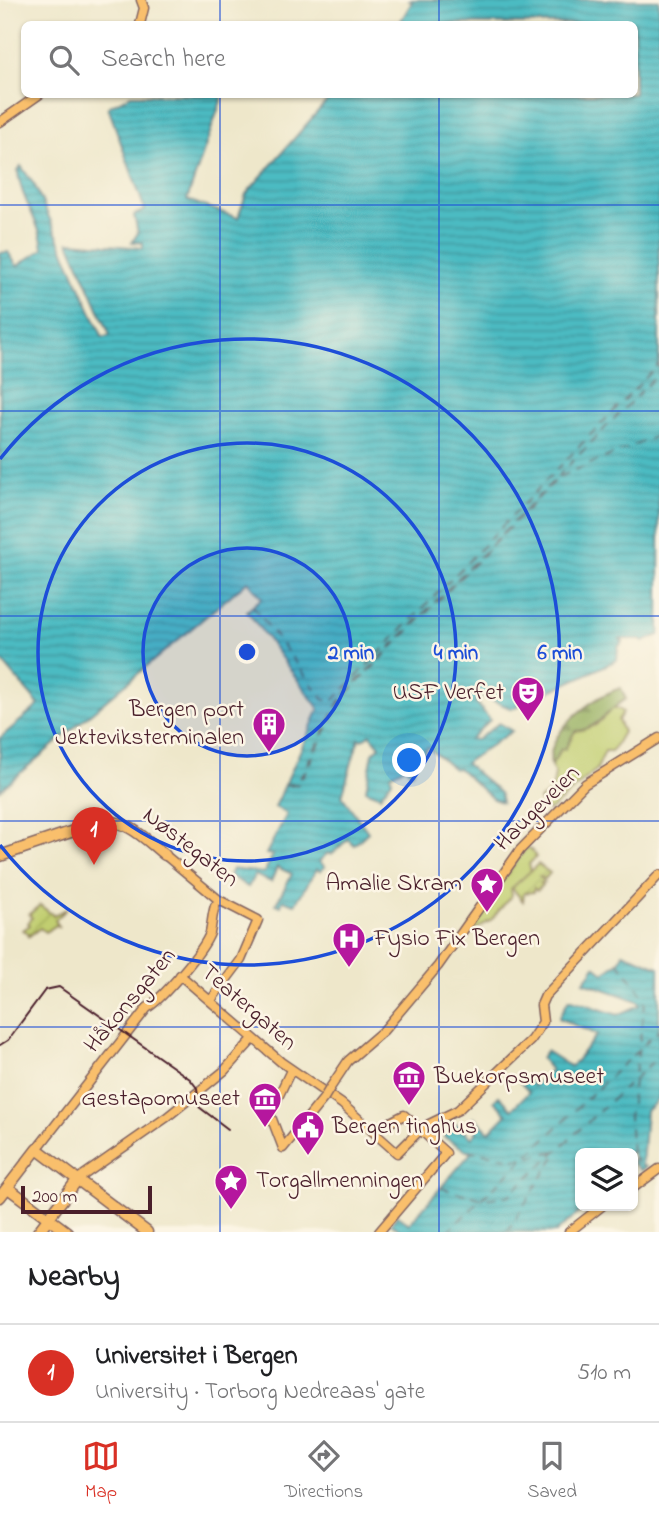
<!DOCTYPE html>
<html lang="en">
<head>
<meta charset="utf-8">
<style>
  body { margin:0; font-family:"Indie Flower",sans-serif; background:#f6f6f6; color:#202124 }
  .controls { position:absolute; right:21px; bottom:21px; display:grid; overflow:hidden; border-radius:10px; box-shadow:0 2px 5px #0004 }
  .controls button { width:63px; height:63px; display:grid; place-items:center; padding:0; border:0; border-bottom:2px solid #e0e0e0; background:#fff; color:#202124; font:35px sans-serif }
  .scale { position:absolute; left:21px; bottom:18px; width:131px; box-sizing:border-box; padding-left:7px; border:4px solid #4a1f2b; border-top:0; font-size:19px; line-height:24px; white-space:nowrap; color:#4a1f2b; -webkit-text-stroke:5px #fcf5e5; paint-order:stroke }
  .you { position:absolute; left:410px; top:761px; width:24px; height:24px; margin:-18px; border:5px solid #fff; border-radius:50%; background:#1a73e8; box-shadow:0 0 0 10px #1a73e833 }
  .badge { display:grid; place-items:center; width:46px; height:46px; border-radius:50%; background:#d93025; color:#fff; font-size:23px; font-weight:700 }
  .pin { position:absolute; translate:-50% -58px; filter:drop-shadow(0 2px 4px #0008) }
  .pin::after { content:''; position:absolute; top:37px; width:24px; height:21px; background:inherit; clip-path:polygon(0 0,100% 0,50% 100%) }
  .list { margin:0; padding:0; list-style:none }
  h2 { display:flex; justify-content:space-between; align-items:center; height:91px; margin:0; padding:0 28px; font-size:30px }
  h2 small { font-size:23px; font-weight:400; color:#757577 }
  .list li { display:grid; grid-template-columns:46px 1fr auto; gap:21px; align-items:center; box-sizing:border-box; height:98px; padding:0 28px; border-top:2px solid #e0e0e0 }
  .list b { display:block; font-size:26px; white-space:nowrap }
  .list p { margin:0; font-size:23px; white-space:nowrap; color:#757577 }
  .list em { font-size:23px; font-style:normal; color:#757577 }
  .icon { flex:none; width:38px; height:38px; fill:none; stroke:currentColor; stroke-width:2; stroke-linecap:round; stroke-linejoin:round }
  .map { position:relative; flex:none; width:659px; height:1232px; overflow:hidden }
  .search { position:absolute; background:#fff; box-shadow:0 2px 5px #0004; left:21px; right:21px; top:21px; height:77px; display:flex; align-items:center; gap:18px; box-sizing:border-box; padding:0 24px; border-radius:10px; color:#757577; font-size:26px }
  .sheet { height:189px; background:#fff }
  nav { display:flex; justify-content:space-around; align-items:center; box-sizing:border-box; height:98px; border-top:2px solid #e0e0e0; background:#fff; font-size:19px; color:#757577 }
  nav a { display:grid; justify-items:center; gap:4px }
  nav .on { color:#d93025 }
  .map>svg:first-child { display:block }
  .green { fill:#c1ce70; stroke:#86764e; stroke-width:2 }
  .forest { fill:url(#forest-firs); stroke:#716846; stroke-width:2 }
  .garden { fill:url(#garden-furrows); stroke:#86764e; stroke-width:2 }
  .water { fill:url(#water-rules); stroke:#4b6d76; stroke-width:2 }
  .lines { fill:none; stroke-linecap:round; stroke-linejoin:round }
  .ferry { stroke:#4b5660; stroke-width:2; stroke-dasharray:9 7; stroke-linecap:butt }
  .major-casing { stroke:#836563; stroke-width:11 }
  .highway-casing { stroke:#836563; stroke-width:13 }
  .major { stroke:#f9bf6c; stroke-width:8 }
  .highway { stroke:#f9bf6c; stroke-width:10 }
  .tram { stroke:#4a1f2b; stroke-width:2 }
  .major-bridge-casing { stroke:#836563; stroke-width:11; stroke-linecap:butt }
  .major-bridge { stroke:#f9bf6c; stroke-width:8 }
  .grid { fill:none; stroke:#1d4ed8; stroke-width:2; stroke-opacity:0.55 }
  .ring { fill:none; stroke:#1d4ed8; stroke-width:3.5 }
  .labels { text-anchor:middle; dominant-baseline:central; stroke-width:5; stroke-linejoin:round; paint-order:stroke }
  .poi-label { font-size:24px; fill:#4a1f2b; stroke:#fcf5e5; text-anchor:end }
  .street-label { font-size:24px; fill:#4a1f2b; stroke:#fcf5e5 }
  .centre { fill:#1d4ed8; stroke:#fcf5e5; stroke-width:3.5 }
  .ring-label { font-size:21px; text-anchor:middle; font-weight:bold; fill:#1d4ed8; stroke:#fcf5e5; stroke-width:5; stroke-linejoin:round; paint-order:stroke }
</style>
</head>
<body>
<div class="map">
<svg width="659" height="1232" viewBox="0 0 659 1232">
  <defs>
    <pattern id="forest-firs" width="22" height="20" patternUnits="userSpaceOnUse" patternTransform="scale(1.75)"><rect width="22" height="20" fill="#98b162"/><path d="M5 1l3.5 6h-7zM16 11l3.5 6h-7z" fill="#7e8f51"/></pattern>
    <pattern id="garden-furrows" width="10" height="10" patternUnits="userSpaceOnUse" patternTransform="scale(1.75)"><rect width="10" height="10" fill="#c1ce70"/><path d="M-1 1l2-2M0 10L10 0M9 11l2-2" fill="none" stroke="#a7b061"/></pattern>
    <pattern id="water-rules" width="6" height="5" patternUnits="userSpaceOnUse" patternTransform="scale(1.75)"><rect width="6" height="5" fill="#4cbbc2"/><path d="M0 2.5h6" fill="none" stroke="#41979e"/></pattern>
  </defs>
  <rect width="100%" height="100%" fill="#fcf5e5"/>
  <filter id="ink" filterUnits="userSpaceOnUse"><feTurbulence type="fractalNoise" baseFrequency=".0143" numOctaves="2"/><feDisplacementMap in="SourceGraphic" scale="14" xChannelSelector="R" yChannelSelector="G"/><feConvolveMatrix kernelMatrix="1 2 1 2 8 2 1 2 1" color-interpolation-filters="sRGB"/></filter>
  <filter id="wash" filterUnits="userSpaceOnUse"><feTurbulence type="fractalNoise" baseFrequency=".00686" numOctaves="4" result="noise"/><feDisplacementMap in="SourceGraphic" scale="28" xChannelSelector="R" yChannelSelector="G"/><feGaussianBlur stdDeviation="1.57" result="paint"/><feColorMatrix in="noise" values="0 0 0 0 0 0 0 0 0 0 0 0 0 0 0 0 0 1.4 0 .05"/><feComposite in="paint" operator="in"/></filter>
  <g filter="url(#wash)">
    <rect width="100%" height="100%" fill="#eee7ca"/>
    <path class="green" d="M617,708L623,712L618,720L623,732L612,751H605L597,769L549,811L539,800L552,791L555,774L551,766C558,750 567,746 575,731L596,725L611,709Z
      M526,848H530L536,857L529,864L531,871L511,889L512,895L492,919L474,931L470,926Z"/>
    <path class="forest" d="M621,688L626,699C608,709 597,730 575,731L565,749H561L551,766C545,733 591,697 621,688Z"/>
    <path class="garden" d="M538,864L550,873L545,879L540,877L544,882L540,883L542,885L537,891L534,888L533,892L524,893L523,901L512,888Z
      M40,905L53,915L67,909L55,920L60,928L57,925L45,932L40,928L28,937L30,934L23,930L30,925L28,923L32,918L29,914Z"/>
    <path class="water" d="M408,0H659V635L643,642L641,639H620L623,642L618,647L617,660L512,709L480,695L475,701L490,720L470,739L477,740L499,723L512,731L465,763L500,793L502,802L493,799L458,768L454,769L428,747L411,767L414,770L412,773L405,767L390,775L392,780L380,796L366,790L373,753L380,746L370,734L362,740L359,738L342,796L368,832L354,845L348,839L331,855L328,853L319,861L325,867L320,871L317,869L295,904L283,900L281,906L276,904L292,874L277,867L271,882L255,875L248,887L229,875L232,869L264,873L273,855L266,854L287,814L275,807L319,709L247,611L262,598L248,581L0,790V738L39,705L0,659V253L8,252L17,266L43,249C41,222 20,199 18,171L21,166L35,186L103,338L110,335L69,242L143,248V243L132,242L138,233L134,215L145,210L108,107L131,95H223L187,200L238,218L246,194L332,95L634,94V24H399L412,2Z
      M623,953L659,967V1099L646,1111L642,1166L646,1167L641,1171L633,1163V1153H580V1206H587L556,1232H402L391,1223L398,1215L409,1224L471,1153L444,1137L448,1132L445,1128L450,1122L454,1126L456,1124L472,1138L477,1132L468,1123L474,1117L489,1132L507,1114L494,1101L499,1096L512,1109L529,1092L520,1082L524,1077L534,1086L551,1070L541,1058L546,1051L571,1067L597,1035L559,1018L569,999L618,1015L640,1005L638,1001L584,982L595,966L604,973L620,961Z"/>
    <g class="lines">
      <path class="ferry" d="M253,606L323,699L332,702L659,364
        M286,785L297,783L341,698L659,373
        M290,786L299,784L342,699L559,477L659,435
        M618,961L643,995L645,1003L629,1117L632,1153
        M467,1150L515,1159L557,1151
        M633,1156L643,1170
        M441,1188L483,1199L508,1196L659,1056
        M447,1232L659,1030
        M507,1232L556,1155"/>
    </g>
  </g>
  <g filter="url(#ink)">
    <g class="lines">
      <defs>
        <path id="major" d="M140,24L144,8L141,0
          M0,122L40,94
          M165,855L219,900L258,920L241,960L211,1000
          M180,975L281,1062L342,1104L397,1153L423,1127L458,1110L531,1040L543,1022L541,1005L545,996L659,875
          M291,1070L270,1114L283,1148L324,1098
          M330,1088L348,1061L384,1030L438,966L520,850L585,784L659,738
          M373,1131L404,1115L446,1153L379,1232
          M37,1149L147,1008C163,998 204,950 210,933C212,924 212,915 215,906
          M78,1179L167,1117L224,1071L253,1039
          M633,1188L659,1169
          M569,1232L602,1206"/>
        <path id="highway" d="M0,856L100,822C127,818 145,839 165,855
          M8,1188L67,1232
          M0,1197L37,1149L147,1232
          M38,1232L78,1179"/>
      </defs>
      <use href="#major" class="major-casing"/>
      <use href="#highway" class="highway-casing"/>
      <use href="#major" class="major"/>
      <use href="#highway" class="highway"/>
      <path class="tram" d="M0,1045L8,1040L45,990L59,987L190,1079L197,1088L199,1107L228,1129"/>
      <defs>
        <path id="major-bridge" d="M324,1098L330,1088"/>
      </defs>
      <use href="#major-bridge" class="major-bridge-casing"/>
      <use href="#major-bridge" class="major-bridge"/>
    </g>
  </g>
  <path class="grid" d="M220,0V24M439,0V24M220,94V1232M439,94V1232M0,205H659M0,411H659M0,616H659M0,821H659M0,1027H659"/>
  <circle cx="247" cy="652" r="104" fill="#1d4ed8" fill-opacity=".12"/>
  <g class="ring">
    <circle cx="247" cy="652" r="104"/>
    <circle cx="247" cy="652" r="209"/>
    <path d="M0 459A313 313 0 1 1 0 845"/>
  </g>
  <defs>
    <symbol id="theatre-pin" viewBox="-11 -11 22 30"><path d="M0 17L-7.5 6A9.5 9.5 0 1 1 7.5 6Z" fill="#b5179e" stroke="#fcf5e5"/><path d="M-5-5.5Q0-4 5-5.5V0Q5 5 0 6Q-5 5-5 0ZM-3.3-2.5H-1v1.5H-3.3ZM1-2.5H3.3v1.5H1ZM-2.8 1Q0 5.5 2.8 1Z" fill="#fff"/></symbol>
    <symbol id="building-pin" viewBox="-11 -11 22 30"><path d="M0 17L-7.5 6A9.5 9.5 0 1 1 7.5 6Z" fill="#b5179e" stroke="#fcf5e5"/><path d="M-4-6H4V6H1V3H-1V6H-4ZM-2.5-4.3h1.7v1.8h-1.7ZM.8-4.3h1.7v1.8H.8ZM-2.5-1h1.7V.8h-1.7ZM.8-1h1.7V.8H.8Z" fill="#fff"/></symbol>
    <symbol id="sight-pin" viewBox="-11 -11 22 30"><path d="M0 17L-7.5 6A9.5 9.5 0 1 1 7.5 6Z" fill="#b5179e" stroke="#fcf5e5"/><path d="M0-6L1.8-2.2L6-1.7L2.9 1.2L3.7 5.4L0 3.3L-3.7 5.4L-2.9 1.2L-6-1.7L-1.8-2.2Z" fill="#fff"/></symbol>
    <symbol id="hospital-pin" viewBox="-11 -11 22 30"><path d="M0 17L-7.5 6A9.5 9.5 0 1 1 7.5 6Z" fill="#b5179e" stroke="#fcf5e5"/><path d="M-5-5h3v3.5h4V-5h3V5h-3V1.5h-4V5h-3Z" fill="#fff"/></symbol>
    <symbol id="museum-pin" viewBox="-11 -11 22 30"><path d="M0 17L-7.5 6A9.5 9.5 0 1 1 7.5 6Z" fill="#b5179e" stroke="#fcf5e5"/><path d="M0-6L6-3V-2H-6V-3ZM-5-1h2V3h-2ZM-1-1h2V3h-2ZM3-1h2V3H3ZM-6 4H6V6H-6Z" fill="#fff"/></symbol>
    <symbol id="civic-pin" viewBox="-11 -11 22 30"><path d="M0 17L-7.5 6A9.5 9.5 0 1 1 7.5 6Z" fill="#b5179e" stroke="#fcf5e5"/><path d="M-.6-6.5H3V-4.5H.6V-3L4-1V1h2V6H-6V1h2V-1L-.6-3ZM-1.2 2.5V6h2.4V2.5Z" fill="#fff"/></symbol>
  </defs>
  <g fill-rule="evenodd">
    <use href="#theatre-pin" x="509" y="674" width="38" height="52"/>
    <use href="#building-pin" x="250" y="705" width="38" height="52"/>
    <use href="#sight-pin" x="468" y="865" width="38" height="52"/>
    <use href="#hospital-pin" x="330" y="920" width="38" height="52"/>
    <use href="#museum-pin" x="390" y="1058" width="38" height="52"/>
    <use href="#museum-pin" x="246" y="1080" width="38" height="52"/>
    <use href="#civic-pin" x="289" y="1108" width="38" height="52"/>
    <use href="#sight-pin" x="212" y="1162" width="38" height="52"/>
  </g>
  <g class="labels">
    <g class="poi-label">
      <text x="504" y="693">USF Verfet</text>
      <text x="244" y="710">Bergen port<tspan x="244" dy="28">Jekteviksterminalen</tspan></text>
      <text x="462" y="884">Amalie Skram</text>
      <text x="374" y="939" text-anchor="start">Fysio Fix Bergen</text>
      <text x="434" y="1077" text-anchor="start">Buekorpsmuseet</text>
      <text x="240" y="1099">Gestapomuseet</text>
      <text x="332" y="1127" text-anchor="start">Bergen tinghus</text>
      <text x="256" y="1181" text-anchor="start">Torgallmenningen</text>
    </g>
    <g class="street-label">
      <text transform="translate(538 809) rotate(-45)">Haugeveien</text>
      <text transform="translate(190 848) rotate(38)">Nøstegaten</text>
      <text transform="translate(131 1001) rotate(-50)">Håkonsgaten</text>
      <text transform="translate(248 1008) rotate(41)">Teatergaten</text>
    </g>
  </g>
  <circle cx="247" cy="652" r="10" class="centre"/>
  <g class="ring-label">
    <text x="351" y="659">2 min</text>
    <text x="456" y="659">4 min</text>
    <text x="560" y="659">6 min</text>
  </g>
</svg>
<div class="controls">
<button><svg class="icon" aria-label="layers" viewBox="0 0 24 24"><path d="M12 4l9 5-9 5-9-5zM3 14l9 5 9-5"/></svg></button>
</div>
<div class="scale">200 m</div>
<div class="you"></div>
<div class="pin badge" style="left:94px;top:865px">1</div>
<div class="search"><svg class="icon" aria-label="search" viewBox="0 0 24 24"><circle cx="10" cy="10" r="6"/><path d="M15 15l6 6"/></svg>Search here</div>
</div>
<section class="sheet">
<h2>Nearby<small></small></h2>
<ul class="list">
<li><span class="badge">1</span><div><b>Universitet i Bergen</b><p>University · Torborg Nedreaas' gate</p></div><em>510 m</em></li>
</ul>
</section>
<nav>
<a class="on"><svg class="icon" aria-label="map" viewBox="0 0 24 24"><path d="M3 6l6-2 6 2 6-2v14l-6 2-6-2-6 2zM9 4v14M15 6v14"/></svg>Map</a>
<a><svg class="icon" aria-label="directions" viewBox="0 0 24 24"><path d="M12 3l9 9-9 9-9-9zM9 14v-3h6M13 9l2 2-2 2"/></svg>Directions</a>
<a><svg class="icon" aria-label="saved" viewBox="0 0 24 24"><path d="M7 4h10v16l-5-4-5 4z"/></svg>Saved</a>
</nav>
</body>
</html>
